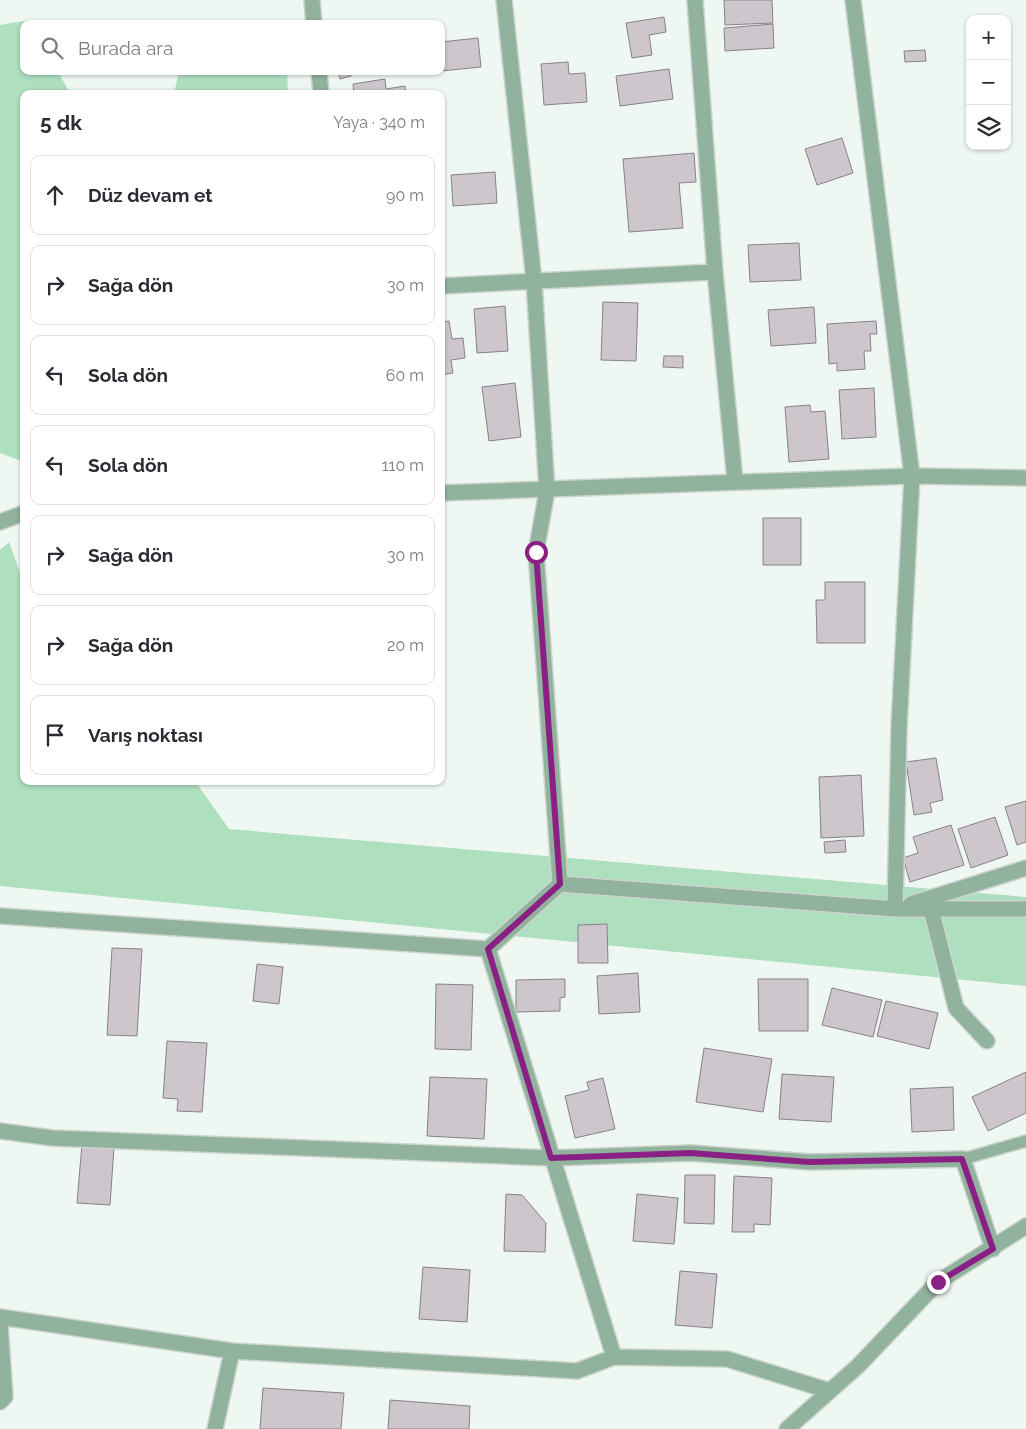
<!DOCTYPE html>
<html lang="tr">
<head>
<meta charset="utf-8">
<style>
  body { margin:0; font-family:Raleway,sans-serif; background:#f2f2f3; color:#2b2b33 }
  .controls { position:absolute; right:15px; top:15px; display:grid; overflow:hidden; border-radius:10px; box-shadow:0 1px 4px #0004 }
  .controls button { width:45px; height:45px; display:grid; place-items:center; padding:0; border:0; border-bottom:1px solid #e1e1e2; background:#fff; color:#2b2b33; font:25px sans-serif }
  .stop { position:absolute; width:15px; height:15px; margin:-11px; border:4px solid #8b2084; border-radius:50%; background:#fff }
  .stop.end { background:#8b2084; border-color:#fff; box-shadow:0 1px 5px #0008 }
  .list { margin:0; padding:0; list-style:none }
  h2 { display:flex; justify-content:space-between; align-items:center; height:65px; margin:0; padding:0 20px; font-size:21px }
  h2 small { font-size:16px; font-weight:400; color:#7c7c81 }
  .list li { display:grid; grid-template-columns:32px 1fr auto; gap:15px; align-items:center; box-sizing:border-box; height:80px; margin:0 10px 10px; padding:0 10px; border:1px solid #e1e1e2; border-radius:10px }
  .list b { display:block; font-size:19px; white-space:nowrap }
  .list em { font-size:16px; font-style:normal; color:#7c7c81 }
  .icon { flex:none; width:28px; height:28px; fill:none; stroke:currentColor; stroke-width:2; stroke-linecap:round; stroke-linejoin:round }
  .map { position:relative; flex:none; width:1026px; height:1429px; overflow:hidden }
  .search { position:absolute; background:#fff; box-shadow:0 1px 4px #0004; left:20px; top:20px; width:425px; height:55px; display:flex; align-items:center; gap:12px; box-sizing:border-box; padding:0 18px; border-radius:10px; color:#7c7c81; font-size:19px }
  .panel { position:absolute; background:#fff; box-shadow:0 1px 4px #0004; left:20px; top:90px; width:425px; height:695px; border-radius:10px }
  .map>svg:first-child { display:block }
  .green { fill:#aedfbf }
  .building { fill:#cec6cd; stroke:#898188 }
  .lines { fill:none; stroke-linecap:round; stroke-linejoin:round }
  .service-casing { stroke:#ccd4ce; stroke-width:14 }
  .minor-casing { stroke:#ccd4ce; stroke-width:18 }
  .service { stroke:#91b29c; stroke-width:11 }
  .minor { stroke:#91b29c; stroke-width:15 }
  .route { stroke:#8b2084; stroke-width:6 }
</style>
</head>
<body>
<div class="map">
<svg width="1026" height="1429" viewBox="0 0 1026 1429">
  <rect width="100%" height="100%" fill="#eef7f1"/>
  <path class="green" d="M30,20L32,24H24V71H58L70,94H24V462L0,453V25Z
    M179,71H287L288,94H174Z
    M9,542L24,584V781H195L229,829L1026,897V986L0,886V550Z"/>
  <path class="building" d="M724,0H772L773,23L725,25Z
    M664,17L666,32L649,35L652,55L632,58L626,23Z
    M773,24L774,48L725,51L724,28Z
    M478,38L481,67L441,71V42Z
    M925,50L926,61L905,62L904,51Z
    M568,62L569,74L585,73L587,102L544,105L541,64Z
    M669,69L673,99L620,106L616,76Z
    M338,71H350L351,76L340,79Z
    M385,79L386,89L405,86L406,94H354L353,84Z
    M842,138L853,173L817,185L805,149Z
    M694,153L696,182L679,183L683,228L629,232L623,159Z
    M495,172L497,203L453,206L451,175Z
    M799,243L801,280L750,282L748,245Z
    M603,302L638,303L636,361L601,360Z
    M505,306L508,351L477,353L474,309Z
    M814,307L816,343L771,346L768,310Z
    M449,321L452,339L463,338L465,358L451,360L453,373L441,375V322Z
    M876,321L877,334H870L871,351H864L865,369L837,371V363L829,364L827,324Z
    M664,356H683V368L663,367Z
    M515,383L521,437L489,441L482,387Z
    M874,388L876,437L842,439L839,390Z
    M810,405L811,412L825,411L829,459L789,462L785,407Z
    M763,518H801V565H763Z
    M825,582H865V643H817L816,600H825Z
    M936,758L943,800L930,803L932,812L914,815L906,762Z
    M861,775L864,836L821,838L819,777Z
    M1026,801V842L1017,845L1005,807Z
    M995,817L1008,855L971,868L958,829Z
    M951,825L964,865L910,882L903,858L918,853L913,837Z
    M845,840L846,852L825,853L824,842Z
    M607,924L608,963H578V925Z
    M112,948L142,949L137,1036L107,1035Z
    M257,964L283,967L279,1004L253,1001Z
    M638,973L640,1012L599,1014L597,976Z
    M565,979V997L560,998V1011L516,1012V980Z
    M758,979H808V1031H759Z
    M436,984L473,985L471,1050L435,1049Z
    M832,988L882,1000L873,1037L822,1025Z
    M886,1001L938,1013L929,1049L877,1036Z
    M167,1041L207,1043L202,1112L177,1111L178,1099L163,1098Z
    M704,1048L772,1059L763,1112L696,1102Z
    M1026,1072V1113L988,1131L972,1097Z
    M782,1074L834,1077L831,1122L779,1119Z
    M430,1077L487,1079L484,1139L427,1136Z
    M603,1078L615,1129L575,1138L565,1096L589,1090L587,1082Z
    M953,1087L954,1130L912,1132L910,1089Z
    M82,1144L114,1147L110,1205L77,1203Z
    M685,1175H715L714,1224L684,1223Z
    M734,1176L772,1178L770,1225L754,1224V1232H732Z
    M506,1194L522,1195L546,1223L545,1252L504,1251Z
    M637,1194L678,1198L674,1244L633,1241Z
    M423,1267L470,1270L467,1322L419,1319Z
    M680,1271L717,1274L712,1328L675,1325Z
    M263,1388L344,1393L341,1429H260Z
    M390,1400L470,1406L469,1429H388Z"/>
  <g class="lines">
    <defs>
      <path id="service" d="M963,1159L1026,1141"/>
      <path id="minor" d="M312,0L314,24
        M504,0L534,281L547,491L536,552L560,884
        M695,0L715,272L735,481
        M853,0L912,476L899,727L895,909
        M319,71L321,94
        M441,286L715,272
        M441,493L912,476L1026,478
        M0,522L24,513
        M911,904L1026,868
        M931,909L956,1008L987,1041
        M0,916L488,949L560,884L895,909H1026
        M488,949L614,1357
        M0,1131L52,1138L551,1158L690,1153L810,1162L963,1159L993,1249
        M0,1317L232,1351L577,1371L614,1357L727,1359L830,1391
        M0,1324L5,1397L0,1402
        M215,1429L232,1351
        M787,1429L858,1366L938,1282L1026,1226"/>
    </defs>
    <use href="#service" class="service-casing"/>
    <use href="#minor" class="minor-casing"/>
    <use href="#service" class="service"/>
    <use href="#minor" class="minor"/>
  </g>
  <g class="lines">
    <path class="route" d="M536,552L560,884L488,949L551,1158L690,1153L810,1162L962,1159L993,1249L938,1282"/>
  </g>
</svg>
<div class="controls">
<button>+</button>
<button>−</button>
<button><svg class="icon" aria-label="layers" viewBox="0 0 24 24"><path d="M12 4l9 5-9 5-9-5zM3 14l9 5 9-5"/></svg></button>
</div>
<div class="stop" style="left:536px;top:552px"></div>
<div class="stop end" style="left:938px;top:1282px"></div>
<div class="search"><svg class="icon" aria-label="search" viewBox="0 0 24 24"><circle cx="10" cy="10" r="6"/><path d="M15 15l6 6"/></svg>Burada ara</div>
<section class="panel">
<h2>5 dk<small>Yaya · 340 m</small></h2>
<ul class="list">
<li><svg class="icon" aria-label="ahead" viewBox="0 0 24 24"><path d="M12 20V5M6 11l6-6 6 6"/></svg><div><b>Düz devam et</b></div><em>90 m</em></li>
<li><svg class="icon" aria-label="right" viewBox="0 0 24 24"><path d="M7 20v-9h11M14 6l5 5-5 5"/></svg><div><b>Sağa dön</b></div><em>30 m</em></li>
<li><svg class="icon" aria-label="left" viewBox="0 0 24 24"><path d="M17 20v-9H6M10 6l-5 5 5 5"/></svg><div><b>Sola dön</b></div><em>60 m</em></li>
<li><svg class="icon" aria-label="left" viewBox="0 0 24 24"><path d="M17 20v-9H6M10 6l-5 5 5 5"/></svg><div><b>Sola dön</b></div><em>110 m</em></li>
<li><svg class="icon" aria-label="right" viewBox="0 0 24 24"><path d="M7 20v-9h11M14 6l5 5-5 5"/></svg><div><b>Sağa dön</b></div><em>30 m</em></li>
<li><svg class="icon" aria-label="right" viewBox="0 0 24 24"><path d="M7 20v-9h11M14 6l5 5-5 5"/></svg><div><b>Sağa dön</b></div><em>20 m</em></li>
<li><svg class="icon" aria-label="arrive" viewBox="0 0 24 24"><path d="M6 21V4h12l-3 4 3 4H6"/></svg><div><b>Varış noktası</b></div></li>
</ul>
</section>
</div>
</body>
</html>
